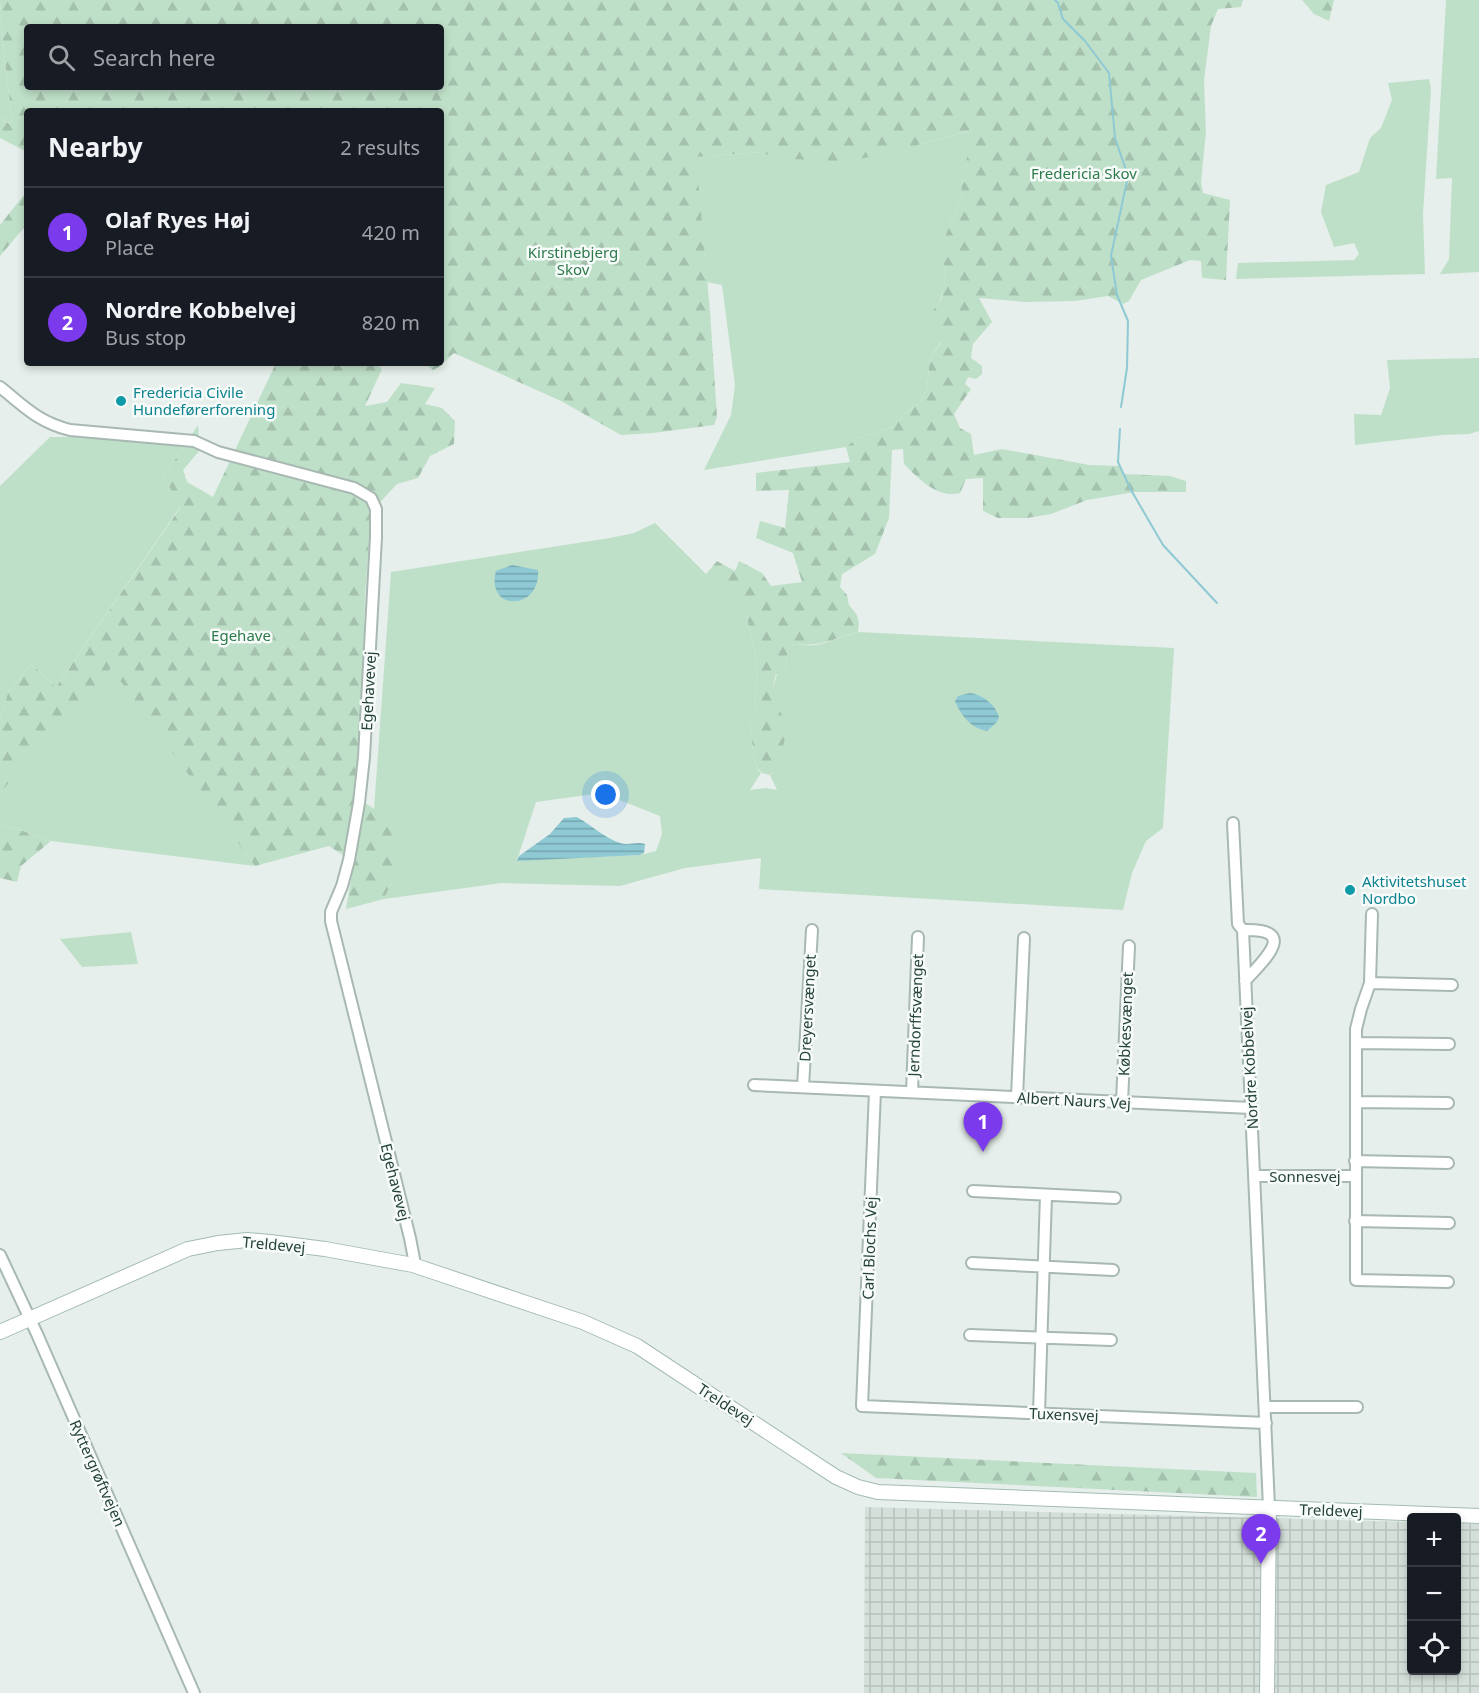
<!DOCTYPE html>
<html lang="en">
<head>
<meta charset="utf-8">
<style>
  body { margin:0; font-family:"Noto Sans",sans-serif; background:#20242c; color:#f1f3f6 }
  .controls { position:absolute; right:18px; bottom:18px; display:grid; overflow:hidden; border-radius:6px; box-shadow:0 3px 9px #0003 }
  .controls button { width:54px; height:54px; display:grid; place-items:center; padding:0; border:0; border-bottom:2px solid #363941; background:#171b24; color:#f1f3f6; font:30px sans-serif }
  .you { position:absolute; left:606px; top:795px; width:21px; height:21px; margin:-15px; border:4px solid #fff; border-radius:50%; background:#1a73e8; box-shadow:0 0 0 9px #1a73e833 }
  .badge { display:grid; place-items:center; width:39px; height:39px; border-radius:50%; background:#7c3aed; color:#fff; font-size:20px; font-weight:700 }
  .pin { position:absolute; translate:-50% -50px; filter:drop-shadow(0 2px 3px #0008) }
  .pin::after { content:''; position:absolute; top:32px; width:21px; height:18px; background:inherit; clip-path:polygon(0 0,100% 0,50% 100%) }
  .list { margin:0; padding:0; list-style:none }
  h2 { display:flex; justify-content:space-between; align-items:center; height:78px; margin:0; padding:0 24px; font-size:26px }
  h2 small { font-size:20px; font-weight:400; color:#9ea1a6 }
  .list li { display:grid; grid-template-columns:39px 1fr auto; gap:18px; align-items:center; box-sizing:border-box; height:90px; padding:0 24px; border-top:2px solid #363941 }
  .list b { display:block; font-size:22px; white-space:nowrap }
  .list p { margin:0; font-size:20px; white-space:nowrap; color:#9ea1a6 }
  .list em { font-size:20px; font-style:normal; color:#9ea1a6 }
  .icon { flex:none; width:33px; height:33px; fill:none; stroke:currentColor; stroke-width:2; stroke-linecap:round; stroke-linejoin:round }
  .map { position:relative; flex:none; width:1479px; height:1693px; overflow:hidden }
  .search { position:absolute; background:#171b24; box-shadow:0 3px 9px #0003; left:24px; top:24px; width:420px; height:66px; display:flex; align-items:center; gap:15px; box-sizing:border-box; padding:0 21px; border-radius:6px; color:#9ea1a6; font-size:22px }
  .panel { position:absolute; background:#171b24; box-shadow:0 3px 9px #0003; left:24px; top:108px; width:420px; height:258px; border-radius:6px }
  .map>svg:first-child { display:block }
  .industrial { fill:url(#industrial-grid) }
  .green { fill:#bfe0c8; fill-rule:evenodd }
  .forest { fill:url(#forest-firs); fill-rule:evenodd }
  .water { fill:url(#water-rules) }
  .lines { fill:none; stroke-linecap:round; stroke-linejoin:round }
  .stream { stroke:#8ec9d4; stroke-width:2 }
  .street-casing { stroke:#a8b8b2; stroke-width:14 }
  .secondary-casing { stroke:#a4bbb3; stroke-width:16 }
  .street { stroke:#fff; stroke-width:10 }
  .secondary { stroke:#fff; stroke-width:14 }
  .culture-dot { fill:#0f9aa8; stroke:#f7fbf9; stroke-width:2 }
  .labels { text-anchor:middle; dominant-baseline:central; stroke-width:5; stroke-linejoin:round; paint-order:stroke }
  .park-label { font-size:15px; fill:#2d7a4b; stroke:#f7fbf9 }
  .culture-label { font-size:15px; fill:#0d838f; stroke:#f7fbf9; text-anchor:start }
  .street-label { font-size:15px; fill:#24423a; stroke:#f7fbf9 }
</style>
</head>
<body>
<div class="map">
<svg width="1479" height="1693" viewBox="0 0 1479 1693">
  <defs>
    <pattern id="industrial-grid" width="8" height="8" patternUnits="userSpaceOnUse" patternTransform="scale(1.5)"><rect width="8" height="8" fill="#d4dfda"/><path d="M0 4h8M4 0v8" fill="none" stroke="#b6c1bc"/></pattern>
    <pattern id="forest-firs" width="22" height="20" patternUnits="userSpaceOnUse" patternTransform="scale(1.5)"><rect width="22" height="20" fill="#bfe0c8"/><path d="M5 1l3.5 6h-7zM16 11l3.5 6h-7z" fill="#a4c1ad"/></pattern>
    <pattern id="water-rules" width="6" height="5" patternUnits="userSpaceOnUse" patternTransform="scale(1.5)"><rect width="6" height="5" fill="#8ec9d4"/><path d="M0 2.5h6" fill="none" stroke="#74a5ad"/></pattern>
  </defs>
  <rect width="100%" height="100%" fill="#e6efeb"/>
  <path class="industrial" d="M865,1507L1411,1522L1412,1670H1456L1457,1523L1479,1524V1693H864Z"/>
  <path class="green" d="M0,0L4,52L12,120L11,124L0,118Z
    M1446,0H1479V272L1440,274L1449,259L1452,178L1436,179Z
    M1429,79L1431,89L1423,214L1425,274L1236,279L1238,263L1354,260L1359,254L1354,243L1334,247L1321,212L1326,185L1359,172L1370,138L1381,128L1392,100L1388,83Z
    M973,130L959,203L944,239L946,266L944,287L939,303L933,311L941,337V342L930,358L927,389L920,403L905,413L893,427L857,438L846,447L704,470L731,415L735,385L722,285L707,282L695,157L761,152L775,158L918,145Z
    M1479,358V431L1469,434L1442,435L1355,445L1354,414L1381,415L1390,388L1387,360Z
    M50,437H103L184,446L164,476L180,507L56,687L31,664L8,693L0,720V486Z
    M655,523L746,614L757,662L755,717L750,726L755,765L761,773L750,790L766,788L777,790L770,775L772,774L782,715L773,697V688L777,674L785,670L788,650L795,644C801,645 808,646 815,645C829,643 844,636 858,632L1174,648L1163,828L1146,841L1132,873L1123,910L759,889L761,858L685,868L620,886L502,883L384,899L392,881L374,809L391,572L610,538L634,533ZM602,793L660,816L662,834L656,851L640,855L517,860L536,802Z
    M111,667L255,866L51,841L0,823V793Z
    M131,932L138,964L82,967L60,939Z"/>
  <path class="forest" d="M0,0H1243L1241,7L1218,9L1211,26L1204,80L1206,132L1201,182L1203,193L1230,200L1226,280L1202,278L1201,261L1190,260L1141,280L1129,301L1123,304L1108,296L1075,301L1026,302L979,298L992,322L973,344L971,358L982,366V374L976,379L968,377L965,384L971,389L954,414L960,428L971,434L974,455L1002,449L1089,465L1120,466L1124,474L1170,476L1186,481V492H1135L1087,500L1051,514L1027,518H998L983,511V478L966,479L960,493C938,499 919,479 904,464L903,449L892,450L889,518L875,554L842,574L840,587L847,595L849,605L857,615L859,623L858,632C833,639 822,647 795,644L788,650L785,670L783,674H776C767,701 783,706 786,730C786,737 783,746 781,753C778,761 776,769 770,775L762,773L755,765L750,726L755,717L757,662L746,614L706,574L717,561L735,571L739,561L762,573L771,586L802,582L793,553L756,538L760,521L785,528L789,490L756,491V473L850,462L846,447L857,438L893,427L905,413L920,403L927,389L930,358L941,343V337C935,330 929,322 933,311C935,307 939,304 941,299C944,288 945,278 946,266L941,263L939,257L944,239L959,203L972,130L918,145L848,162L775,158L761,152L696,157L710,311L717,417L714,425L653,433L621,435L561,401L454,353L439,367L433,370L423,363H441V111H27V152L0,138V118L10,124L12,120L4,52ZM27,27H441V87H27Z
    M1302,0H1334L1329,21L1314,14Z
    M27,191V224L0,256V225Z
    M276,363H375L382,369L365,406L387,402L401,383L435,388L425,404L442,408L455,421L454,444L430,456L418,478L397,484L371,512L365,597L361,730L353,795L397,824L392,881L384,899L346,909L354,862L329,846L255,866L111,668L0,793V720L8,693L31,664L56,687L180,508L164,476L198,425L200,450L183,470L187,482L213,497Z
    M0,823L51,841L21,866L17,882L0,878Z
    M841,1453L1256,1473L1257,1497L876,1478Z"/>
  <path class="water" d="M512,565L538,570C541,611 485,612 496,571Z
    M970,693C983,695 995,704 999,717L997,722L987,731C971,728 961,716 955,701L958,696Z
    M577,817C591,825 605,838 620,843C629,846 636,841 645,844L644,853L640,855L517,861L519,856L550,834L564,818Z"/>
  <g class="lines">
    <path class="stream" d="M1055,0L1058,3L1063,19L1085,41L1109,73L1115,138L1128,176L1111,256L1117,295L1128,321L1127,368L1121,407
      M1120,429L1118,462L1131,490L1163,545L1217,603"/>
    <defs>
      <path id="street" d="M0,387C25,407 38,422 70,430L194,441L218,452L354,488L371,498L376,509V537L364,757L359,803L349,860L342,886L331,912V921L410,1238L414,1259L413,1265
        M1233,823L1238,924L1243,930
        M1245,981C1264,960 1300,928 1243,930L1269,1507
        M1370,983L1372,914
        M1356,1043L1449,1044
        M754,1085L1251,1108
        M803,1087L812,930
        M875,1091L862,1406L1266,1423
        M912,1092L918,937
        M1017,1097L1024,938
        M1122,1102L1129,946
        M1356,1102L1448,1103
        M1355,1161L1448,1163
        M1254,1176H1355
        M973,1191L1115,1198
        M1355,1221L1449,1223
        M0,1255L37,1334L194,1693
        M972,1263L1113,1270
        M1448,1282L1356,1280V1029L1361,1009L1370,983L1452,985
        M970,1335L1111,1340
        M1265,1407H1357
        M1039,1413L1046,1195"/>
      <path id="secondary" d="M0,1332L188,1249L218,1243L247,1240L270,1242L325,1249L413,1265L583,1322L637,1346L836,1477L858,1487L878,1492L1479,1516
        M1267,1693L1269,1507"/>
    </defs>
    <use href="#street" class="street-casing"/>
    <use href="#secondary" class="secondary-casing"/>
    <use href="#street" class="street"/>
    <use href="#secondary" class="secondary"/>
  </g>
  <g class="culture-dot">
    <circle cx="121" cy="401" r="6"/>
    <circle cx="1350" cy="890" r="6"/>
  </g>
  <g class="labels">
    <g class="park-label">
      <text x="1084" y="173">Fredericia Skov</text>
      <text x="573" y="252">Kirstinebjerg<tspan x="573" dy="17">Skov</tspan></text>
      <text x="241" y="635">Egehave</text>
    </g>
    <g class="culture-label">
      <text x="133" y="392">Fredericia Civile<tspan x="133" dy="17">Hundeførerforening</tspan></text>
      <text x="1362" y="881">Aktivitetshuset<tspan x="1362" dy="17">Nordbo</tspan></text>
    </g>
    <g class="street-label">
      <text transform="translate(368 691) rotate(-87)">Egehavevej</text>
      <text transform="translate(807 1008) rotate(-87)">Dreyersvænget</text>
      <text transform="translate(915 1015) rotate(-88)">Jerndorffsvænget</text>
      <text transform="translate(1125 1024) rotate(-88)">Købkesvænget</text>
      <text transform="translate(1249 1068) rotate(-93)">Nordre Kobbelvej</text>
      <text transform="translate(1074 1100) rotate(3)">Albert Naurs Vej</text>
      <text x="1305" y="1176">Sonnesvej</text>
      <text transform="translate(396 1182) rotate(76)">Egehavevej</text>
      <text transform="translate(274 1244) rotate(5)">Treldevej</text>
      <text transform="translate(869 1248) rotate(-88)">Carl Blochs Vej</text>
      <text transform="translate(726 1404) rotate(33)">Treldevej</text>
      <text transform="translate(1064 1414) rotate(2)">Tuxensvej</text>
      <text transform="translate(98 1473) rotate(66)">Ryttergrøftvejen</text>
      <text transform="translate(1331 1510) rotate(2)">Treldevej</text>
    </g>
  </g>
</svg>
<div class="controls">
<button>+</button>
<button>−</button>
<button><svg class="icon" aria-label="locate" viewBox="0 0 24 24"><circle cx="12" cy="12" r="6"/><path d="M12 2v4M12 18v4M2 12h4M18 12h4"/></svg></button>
</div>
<div class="you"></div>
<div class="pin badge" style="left:983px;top:1152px">1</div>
<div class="pin badge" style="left:1261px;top:1564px">2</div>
<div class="search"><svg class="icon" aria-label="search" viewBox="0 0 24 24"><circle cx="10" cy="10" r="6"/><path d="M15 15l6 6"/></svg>Search here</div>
<section class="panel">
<h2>Nearby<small>2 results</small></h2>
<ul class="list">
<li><span class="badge">1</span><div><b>Olaf Ryes Høj</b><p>Place</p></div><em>420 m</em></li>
<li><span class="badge">2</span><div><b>Nordre Kobbelvej</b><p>Bus stop</p></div><em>820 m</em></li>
</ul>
</section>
</div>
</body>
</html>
